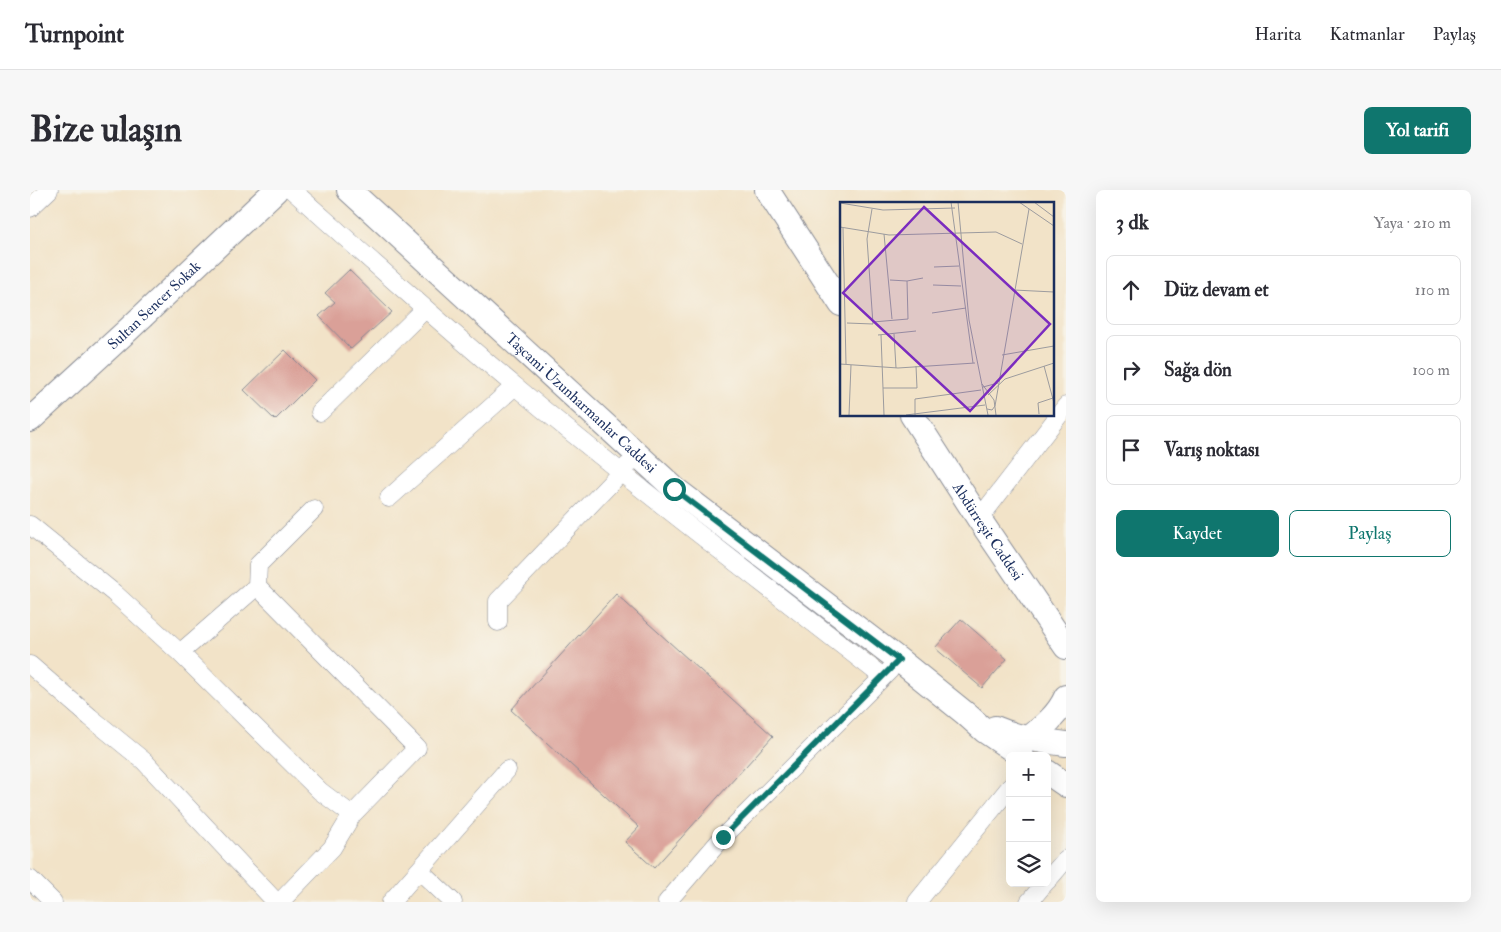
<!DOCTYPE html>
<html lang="tr">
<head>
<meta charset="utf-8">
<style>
  body { margin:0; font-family:"IM FELL Double Pica",serif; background:#f7f7f7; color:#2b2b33 }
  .controls { position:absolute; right:15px; bottom:15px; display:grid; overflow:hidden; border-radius:8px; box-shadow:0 5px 20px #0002 }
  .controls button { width:45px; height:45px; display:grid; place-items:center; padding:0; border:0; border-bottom:1px solid #e1e1e2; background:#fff; color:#2b2b33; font:25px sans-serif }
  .stop { position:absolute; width:15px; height:15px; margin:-11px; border:4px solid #0f766e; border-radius:50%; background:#fff }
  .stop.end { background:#0f766e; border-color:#fff; box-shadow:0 1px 5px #0008 }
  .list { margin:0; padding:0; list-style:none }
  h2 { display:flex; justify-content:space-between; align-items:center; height:65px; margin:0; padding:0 20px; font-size:21px }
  h2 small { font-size:16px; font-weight:400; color:#7c7c81 }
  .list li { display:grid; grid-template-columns:32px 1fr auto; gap:15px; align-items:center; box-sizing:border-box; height:70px; margin:0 10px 10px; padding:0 10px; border:1px solid #e1e1e2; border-radius:8px }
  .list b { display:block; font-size:19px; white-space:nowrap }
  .list em { font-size:16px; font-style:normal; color:#7c7c81 }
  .actions { display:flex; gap:10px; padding:15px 20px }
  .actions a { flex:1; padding:11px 0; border:1px solid #0f766e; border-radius:8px; text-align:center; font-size:18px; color:#0f766e }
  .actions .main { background:#0f766e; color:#fff }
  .icon { flex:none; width:28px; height:28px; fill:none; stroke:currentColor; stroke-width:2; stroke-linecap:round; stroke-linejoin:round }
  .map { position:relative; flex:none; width:1036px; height:712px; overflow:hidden; border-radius:8px }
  header { display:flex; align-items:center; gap:30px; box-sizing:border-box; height:70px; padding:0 25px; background:#fff; border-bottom:1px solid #e1e1e2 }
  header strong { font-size:24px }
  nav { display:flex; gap:28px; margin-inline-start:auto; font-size:18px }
  .intro { display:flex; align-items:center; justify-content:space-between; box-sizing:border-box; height:120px; padding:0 30px }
  h1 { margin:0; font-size:35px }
  .button { padding:12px 22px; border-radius:8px; background:#0f766e; color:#fff; font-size:18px; font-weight:700 }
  main { display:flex; gap:30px; padding:0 30px }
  aside { flex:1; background:#fff; border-radius:8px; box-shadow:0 5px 20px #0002 }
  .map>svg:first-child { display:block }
  .building { fill:#daa098 }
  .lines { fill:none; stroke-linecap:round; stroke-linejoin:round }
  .street-casing { stroke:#868993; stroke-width:19 }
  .secondary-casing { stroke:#868993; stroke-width:26 }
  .street { stroke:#fff; stroke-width:18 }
  .secondary { stroke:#fff; stroke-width:24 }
  .route { stroke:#0f766e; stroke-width:6 }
  .labels { text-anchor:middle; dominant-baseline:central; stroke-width:4; stroke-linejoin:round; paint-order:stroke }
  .street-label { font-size:15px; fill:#1b2f5e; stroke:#f7f3e8 }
  .inset-road { fill:none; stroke:#9c9b9e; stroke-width:1 }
  .view { fill:#7b2cbf; fill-opacity:0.15; stroke:#7b2cbf; stroke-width:2.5 }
  .inset-edge { fill:none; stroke:#1b2f5e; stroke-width:2.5 }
</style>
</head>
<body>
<header>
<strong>Turnpoint</strong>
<nav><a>Harita</a><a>Katmanlar</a><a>Paylaş</a></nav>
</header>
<div class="intro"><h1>Bize ulaşın</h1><a class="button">Yol tarifi</a></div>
<main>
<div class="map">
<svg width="1036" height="712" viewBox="0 0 1036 712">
  <rect width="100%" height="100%" fill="#f7f3e8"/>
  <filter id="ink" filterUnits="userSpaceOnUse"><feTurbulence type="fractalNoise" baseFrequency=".02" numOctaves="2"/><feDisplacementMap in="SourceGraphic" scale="10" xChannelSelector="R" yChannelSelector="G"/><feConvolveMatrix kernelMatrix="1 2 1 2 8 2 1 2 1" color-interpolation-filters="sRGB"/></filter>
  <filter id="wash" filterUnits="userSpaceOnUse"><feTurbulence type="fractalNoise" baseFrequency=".0096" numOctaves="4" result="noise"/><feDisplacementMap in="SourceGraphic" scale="20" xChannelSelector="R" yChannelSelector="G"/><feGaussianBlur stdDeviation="1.12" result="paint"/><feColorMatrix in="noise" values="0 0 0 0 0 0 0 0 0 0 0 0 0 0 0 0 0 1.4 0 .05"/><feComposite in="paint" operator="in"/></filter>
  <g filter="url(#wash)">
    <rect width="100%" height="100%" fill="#f2e3c8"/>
    <g id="blocks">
      <path class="building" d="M319,80L362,122L321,159L289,126L305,112L295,103Z
        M255,160L285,190L245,230L214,200Z
        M586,404L743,546L624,678L595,652L609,637L481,520Z
        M931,429L977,469L952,498L905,458Z"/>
    </g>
  </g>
  <g filter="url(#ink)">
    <use href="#blocks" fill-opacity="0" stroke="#868993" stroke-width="1"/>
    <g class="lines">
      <defs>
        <path id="street" d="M262,0C336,66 409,132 485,196C605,296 730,391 853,487
          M0,18L19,0
          M290,222L395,119
          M359,308L485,196
          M949,329L1036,216
          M0,335L84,403L150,463L290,601L322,625
          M227,396L228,375L284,319
          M468,432V411L598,275
          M150,463L227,396L387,558L322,625L302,658L250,712
          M0,475L60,527L114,571L246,712
          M389,680L423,712
          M0,689L23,712
          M1017,691L1036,669
          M361,712L477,580
          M637,712L693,647L860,480
          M887,712L980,597
          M999,712L1015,693"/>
        <g id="secondary">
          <path id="s1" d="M319,0L645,299L869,470L936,524L955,541L992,566"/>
          <path d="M737,0L811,114"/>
          <path id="s2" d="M882,225L949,329L1036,457"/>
          <path id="s3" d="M0,230L99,139L246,0"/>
          <path d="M965,538C988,548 1011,551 1036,554"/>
          <path d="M998,549C1013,537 1028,525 1036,507"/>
          <path d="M1017,582L1036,595"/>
        </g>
      </defs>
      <use href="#street" class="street-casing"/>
      <use href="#secondary" class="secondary-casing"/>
      <use href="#street" class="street"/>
      <use href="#secondary" class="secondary"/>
    </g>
  </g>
  <g class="lines" filter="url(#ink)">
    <path class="route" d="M644,299L869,470L693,647"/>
  </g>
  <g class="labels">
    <g class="street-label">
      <text stroke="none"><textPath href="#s3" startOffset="169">Sultan Sencer Sokak</textPath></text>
      <text stroke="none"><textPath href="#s1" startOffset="315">Taşcami Uzunharmanlar Caddesi</textPath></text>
      <text stroke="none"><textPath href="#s2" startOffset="139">Abdürreşit Caddesi</textPath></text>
    </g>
  </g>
  <g transform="translate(810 12)">
    <rect width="214" height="214" fill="#f2e3c8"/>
    <path class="inset-road" d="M111,0L133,161M118,0L129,118L148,213M179,0L214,24M194,0L214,15M0,1L43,8L115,6M0,25L49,33L156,30L182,42M3,26L6,162M44,32L52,117M94,65L119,64M67,79L83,76M93,83L121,84M174,88L214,90M92,111L126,106M33,120L68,117L67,79L50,78M7,121L33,122L27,37L32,7M54,132L56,166M38,133L76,129M41,133L44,213M162,153L214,144M0,162L58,166L135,161M204,164L214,201M142,182L154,198L156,213M143,185L158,181M43,186H77L76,164M148,193L165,177L214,161M147,207L152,208L155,204L189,7M199,212L198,201L213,196M9,213L11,163M66,213L145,203M75,213V197L141,188"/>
    <path class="view" d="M84,5L210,122L130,209L3,91Z"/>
    <rect width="214" height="214" class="inset-edge"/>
  </g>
</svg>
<div class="controls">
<button>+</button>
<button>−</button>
<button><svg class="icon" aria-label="layers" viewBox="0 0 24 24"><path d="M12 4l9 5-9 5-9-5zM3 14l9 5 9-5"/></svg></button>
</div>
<div class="stop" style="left:644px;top:299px"></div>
<div class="stop end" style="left:693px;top:647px"></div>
</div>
<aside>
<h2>3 dk<small>Yaya · 210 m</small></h2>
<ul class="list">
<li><svg class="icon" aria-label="ahead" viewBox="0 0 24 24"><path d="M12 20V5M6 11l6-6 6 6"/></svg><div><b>Düz devam et</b></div><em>110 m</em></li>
<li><svg class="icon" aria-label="right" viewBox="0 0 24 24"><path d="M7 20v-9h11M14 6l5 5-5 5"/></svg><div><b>Sağa dön</b></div><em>100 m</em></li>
<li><svg class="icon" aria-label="arrive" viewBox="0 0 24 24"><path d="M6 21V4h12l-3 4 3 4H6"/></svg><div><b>Varış noktası</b></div></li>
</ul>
<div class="actions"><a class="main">Kaydet</a><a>Paylaş</a></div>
</aside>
</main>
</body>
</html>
